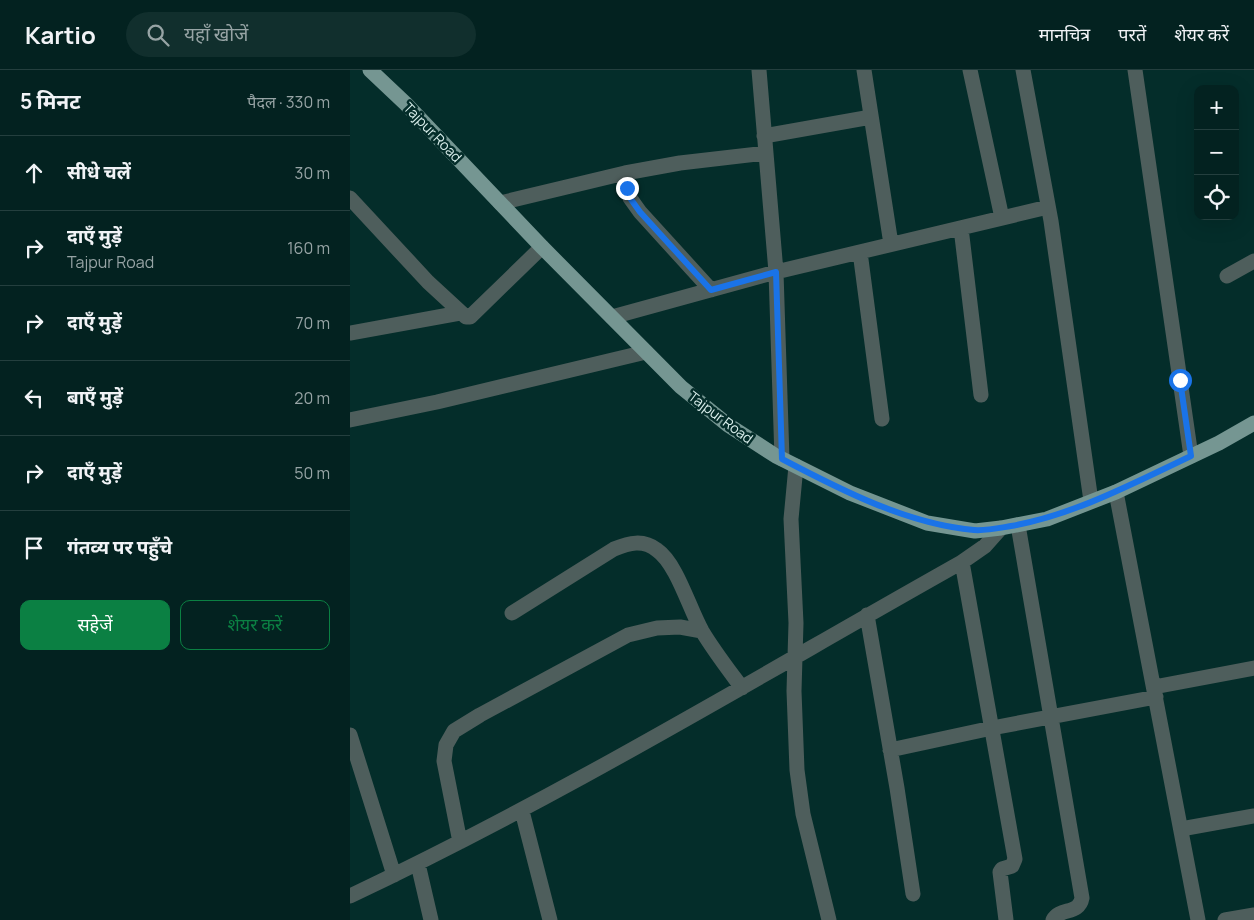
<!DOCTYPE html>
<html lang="hi">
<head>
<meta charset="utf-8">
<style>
  body { margin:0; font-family:Manrope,"Noto Sans Devanagari",sans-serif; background:#112f2d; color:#f1f3f6 }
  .controls { position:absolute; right:15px; top:15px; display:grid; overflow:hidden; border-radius:10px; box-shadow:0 5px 20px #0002 }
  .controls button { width:45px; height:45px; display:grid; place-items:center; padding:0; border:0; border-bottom:1px solid #243f3e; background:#032220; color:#f1f3f6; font:25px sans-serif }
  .stop { position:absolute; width:15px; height:15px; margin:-11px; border:4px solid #1a73e8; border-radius:50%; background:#fff }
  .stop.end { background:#1a73e8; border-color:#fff; box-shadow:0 1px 5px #0008 }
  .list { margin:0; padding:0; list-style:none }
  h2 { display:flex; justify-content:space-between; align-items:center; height:65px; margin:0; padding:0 20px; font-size:21px }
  h2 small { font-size:16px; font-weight:400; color:#97a4a5 }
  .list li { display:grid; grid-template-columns:32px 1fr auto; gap:15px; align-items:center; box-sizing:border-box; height:75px; padding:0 20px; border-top:1px solid #243f3e }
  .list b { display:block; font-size:19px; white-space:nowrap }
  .list p { margin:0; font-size:16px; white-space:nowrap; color:#97a4a5 }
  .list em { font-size:16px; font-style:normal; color:#97a4a5 }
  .actions { display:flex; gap:10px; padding:15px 20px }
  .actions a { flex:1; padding:11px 0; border:1px solid #0b8043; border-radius:10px; text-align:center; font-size:18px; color:#0b8043 }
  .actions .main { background:#0b8043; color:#fff }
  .icon { flex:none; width:28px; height:28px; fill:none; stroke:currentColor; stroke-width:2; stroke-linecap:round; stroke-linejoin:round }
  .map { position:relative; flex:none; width:904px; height:850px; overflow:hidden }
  header { display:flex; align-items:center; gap:30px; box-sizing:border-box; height:70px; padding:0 25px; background:#032220; border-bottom:1px solid #243f3e }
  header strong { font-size:24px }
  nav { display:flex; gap:28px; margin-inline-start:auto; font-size:18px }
  .search { width:350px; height:45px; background:#112f2d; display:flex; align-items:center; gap:12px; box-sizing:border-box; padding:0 18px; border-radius:28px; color:#97a4a5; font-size:19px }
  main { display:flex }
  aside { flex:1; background:#032220 }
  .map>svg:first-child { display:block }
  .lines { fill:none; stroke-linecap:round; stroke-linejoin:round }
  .minor { stroke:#4e5e5c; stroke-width:15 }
  .major { stroke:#759692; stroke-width:15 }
  .route { stroke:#1a73e8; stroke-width:6 }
  .labels { text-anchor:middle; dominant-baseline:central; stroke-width:5; stroke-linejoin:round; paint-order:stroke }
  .street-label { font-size:14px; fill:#daefec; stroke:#042d2a }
</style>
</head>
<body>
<header>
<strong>Kartio</strong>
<div class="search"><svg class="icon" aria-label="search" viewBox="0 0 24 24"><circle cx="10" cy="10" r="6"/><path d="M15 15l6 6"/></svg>यहाँ खोजें</div>
<nav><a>मानचित्र</a><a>परतें</a><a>शेयर करें</a></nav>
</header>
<main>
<aside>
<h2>5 मिनट<small>पैदल · 330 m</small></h2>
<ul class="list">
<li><svg class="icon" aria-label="ahead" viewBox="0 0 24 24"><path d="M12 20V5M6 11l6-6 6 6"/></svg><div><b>सीधे चलें</b></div><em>30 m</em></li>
<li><svg class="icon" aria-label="right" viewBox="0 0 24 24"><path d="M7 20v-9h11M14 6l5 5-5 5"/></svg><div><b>दाएँ मुड़ें</b><p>Tajpur Road</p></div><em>160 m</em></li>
<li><svg class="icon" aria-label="right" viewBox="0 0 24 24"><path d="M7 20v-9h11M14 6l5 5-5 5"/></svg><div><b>दाएँ मुड़ें</b></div><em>70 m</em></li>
<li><svg class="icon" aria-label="left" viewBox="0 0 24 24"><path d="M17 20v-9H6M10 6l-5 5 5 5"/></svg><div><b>बाएँ मुड़ें</b></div><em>20 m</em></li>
<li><svg class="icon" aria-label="right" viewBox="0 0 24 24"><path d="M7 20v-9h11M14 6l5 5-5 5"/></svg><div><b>दाएँ मुड़ें</b></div><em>50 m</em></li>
<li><svg class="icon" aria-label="arrive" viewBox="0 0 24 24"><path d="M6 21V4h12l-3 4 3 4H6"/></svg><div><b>गंतव्य पर पहुँचे</b></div></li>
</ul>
<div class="actions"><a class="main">सहेजें</a><a>शेयर करें</a></div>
</aside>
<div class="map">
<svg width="904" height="850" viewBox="0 0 904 850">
  <rect width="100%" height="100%" fill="#042d2a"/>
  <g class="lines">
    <path class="minor" d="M409,0L426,202L432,389
      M514,0L541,174
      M620,0L652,148
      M673,0L701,151L741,431
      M785,0L841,386
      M414,66L521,47
      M275,103L280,128L290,142L361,220
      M0,128L78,212L116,247H120L192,177
      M150,133L275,103L330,93L416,83
      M611,158L631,325
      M510,182L532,349
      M877,206L904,191
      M262,247L426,202L698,137
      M0,263L110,243
      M0,350L87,332L296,282
      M446,396L441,449L446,553L444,621L447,700L453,744L479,850
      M766,422L848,850
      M668,455L732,828C729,845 710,837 703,850
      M612,492L665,789L662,796L652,799L650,802L656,850
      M162,543L264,479C279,473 293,469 307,480C327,494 339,538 352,561C364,581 378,599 392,618
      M517,545L547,718L563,824
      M804,617L904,598
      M0,665L44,805
      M540,680L642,658L806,627
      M172,741L200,850
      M831,759L904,746
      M110,772L94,691L96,675L104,661L130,645L278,565L307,558L330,557L352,561
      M68,794L81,850
      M0,826C210,727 409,606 612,492L635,476L651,458
      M875,850L904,845"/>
    <path class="major" d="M20,0L56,34L192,177L331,317L378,355L426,386L500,423L577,453L625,461L651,458L697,449L766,422L869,373L904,353"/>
  </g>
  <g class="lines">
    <path class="route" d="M277,118L280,128L290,142L361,220L426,202L432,389C491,420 557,454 624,460C636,461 649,458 661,456C724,445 784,413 841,386L830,310"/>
  </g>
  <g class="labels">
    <g class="street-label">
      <text transform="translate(83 62) rotate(46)">Tajpur Road</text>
      <text transform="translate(371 347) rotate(37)">Tajpur Road</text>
    </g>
  </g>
</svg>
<div class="controls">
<button>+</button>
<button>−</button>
<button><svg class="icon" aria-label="locate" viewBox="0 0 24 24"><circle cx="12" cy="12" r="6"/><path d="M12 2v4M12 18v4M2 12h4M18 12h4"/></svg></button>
</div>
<div class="stop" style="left:830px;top:310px"></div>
<div class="stop end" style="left:277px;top:118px"></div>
</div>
</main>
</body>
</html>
